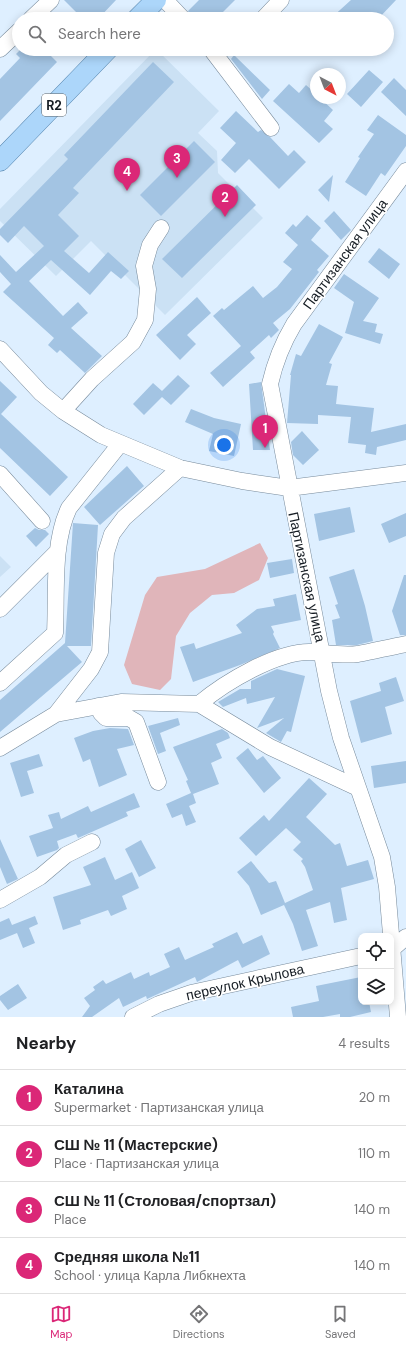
<!DOCTYPE html>
<html lang="en">
<head>
<meta charset="utf-8">
<style>
  body { margin:0; font-family:"DM Sans",sans-serif; background:#f2f2f2; color:#202124 }
  .controls { position:absolute; right:12px; bottom:12px; display:grid; overflow:hidden; border-radius:8px; box-shadow:0 2px 10px #0003 }
  .controls button { width:36px; height:36px; display:grid; place-items:center; padding:0; border:0; border-bottom:1px solid #e0e0e0; background:#fff; color:#202124; font:20px sans-serif }
  .compass { position:absolute; left:310px; top:68px; width:36px; height:36px; border-radius:50%; background:#fff; box-shadow:0 2px 10px #0003; rotate:138deg }
  .you { position:absolute; left:224px; top:445px; width:14px; height:14px; margin:-10px; border:3px solid #fff; border-radius:50%; background:#1a73e8; box-shadow:0 0 0 6px #1a73e833 }
  .badge { display:grid; place-items:center; width:26px; height:26px; border-radius:50%; background:#db2777; color:#fff; font-size:13px; font-weight:700 }
  .pin { position:absolute; translate:-50% -33px; filter:drop-shadow(0 1px 2px #0008) }
  .pin::after { content:''; position:absolute; top:21px; width:14px; height:12px; background:inherit; clip-path:polygon(0 0,100% 0,50% 100%) }
  .list { margin:0; padding:0; list-style:none }
  h2 { display:flex; justify-content:space-between; align-items:center; height:52px; margin:0; padding:0 16px; font-size:17px }
  h2 small { font-size:13px; font-weight:400; color:#757577 }
  .list li { display:grid; grid-template-columns:26px 1fr auto; gap:12px; align-items:center; box-sizing:border-box; height:56px; padding:0 16px; border-top:1px solid #e0e0e0 }
  .list b { display:block; font-size:15px; white-space:nowrap }
  .list p { margin:0; font-size:13px; white-space:nowrap; color:#757577 }
  .list em { font-size:13px; font-style:normal; color:#757577 }
  .icon { flex:none; width:22px; height:22px; fill:none; stroke:currentColor; stroke-width:2; stroke-linecap:round; stroke-linejoin:round }
  .map { position:relative; flex:none; width:406px; height:1017px; overflow:hidden }
  .search { position:absolute; background:#fff; box-shadow:0 2px 10px #0003; left:12px; right:12px; top:12px; height:44px; display:flex; align-items:center; gap:10px; box-sizing:border-box; padding:0 14px; border-radius:22px; color:#757577; font-size:15px }
  .sheet { height:276px; background:#fff }
  nav { display:flex; justify-content:space-around; align-items:center; box-sizing:border-box; height:56px; border-top:1px solid #e0e0e0; background:#fff; font-size:11px; color:#757577 }
  nav a { display:grid; justify-items:center; gap:2px }
  nav .on { color:#db2777 }
  .map>svg:first-child { display:block }
  .built { fill:#cbe1f4 }
  .green { fill:#e0b5ba }
  .building { fill:#a3c4e3 }
  .lines { fill:none; stroke-linecap:round; stroke-linejoin:round }
  .minor-casing { stroke:#778a9b; stroke-width:17 }
  .major-casing { stroke:#5383ac; stroke-width:21 }
  .minor { stroke:#fff; stroke-width:16 }
  .major { stroke:#acd6fa; stroke-width:20 }
  .labels { text-anchor:middle; dominant-baseline:central; stroke-width:3; stroke-linejoin:round; paint-order:stroke }
  .shield { fill:#fff; stroke:#5b6065; stroke-width:1 }
  .shield-label { font-size:13px; font-weight:bold; fill:#151c23 }
  .street-label { font-size:14px; fill:#151c23; stroke:#fff }
</style>
</head>
<body>
<div class="map">
<svg width="406" height="1017" viewBox="0 0 406 1017">
  <rect width="100%" height="100%" fill="#deefff"/>
  <path class="built" d="M156,49L219,111L198,133L217,151L218,173L263,218L165,315L91,241L56,276L0,221V209Z
    M0,556L11,567L0,577Z"/>
  <path class="green" d="M260,543L268,558L259,580L234,593L212,595L190,613L176,636L171,679L160,690L132,684L124,665L145,595L157,577L205,569Z"/>
  <path class="building" d="M64,0H116L98,19H83Z
    M199,0H235L216,19H192L188,11Z
    M351,0H396L378,19H330Z
    M21,49H44L57,62L0,121V79L20,58L16,54Z
    M234,55L270,90L262,99L231,59Z
    M153,62L174,82L73,188L79,193L58,215L79,236L64,251L89,273L108,252L129,271L121,279L111,271L90,295L51,260L29,281L63,316L78,302L88,313L71,328L102,356L85,373L60,350L57,353L48,345L54,338L3,292L11,284L0,272V255L16,272L44,246L24,226L8,243L0,235V229L68,159L64,155Z
    M369,70L383,82L361,107L347,94Z
    M394,78L406,90V116L381,92Z
    M289,84L299,93L306,85L316,94V98H320L333,110L324,121L333,129L319,143L273,101Z
    M236,111L258,132L261,130L270,137L288,156L294,150L306,162L279,189L249,159L235,173L221,160L236,143L220,128Z
    M378,115L406,135V146L385,176L381,173L366,196L345,182L360,158L358,157L374,134L367,130Z
    M194,141L215,162L161,216L140,195Z
    M333,175L329,202L318,190Z
    M237,185L256,205L182,278L162,259Z
    M334,211L351,230L341,240L324,221Z
    M307,215L321,228L311,240L329,256L317,270L319,272L290,309L273,323L279,330L271,338L269,335L250,352L255,358L223,387L210,373L241,346L213,316L222,308L224,310L253,286L263,298L277,287L292,269L283,262L298,245L285,233L293,224L296,227Z
    M379,248L400,264L389,279L368,262Z
    M344,274L379,298L363,321L377,324L375,332L383,334L380,344L345,333L354,302L334,288Z
    M197,297L211,313L187,335L196,344L180,360L156,335Z
    M319,324L343,337L329,363L332,364L326,385L338,386L336,404L374,408L371,432L406,424V440L377,447L376,455L365,453L366,445L348,443L351,417L318,415V424L287,423L291,375H290L296,354L301,356Z
    M178,375L190,386L171,405L162,397L144,415L133,404L153,383L162,391Z
    M0,381L17,397L1,414L68,477L50,496L0,448Z
    M261,382L270,450H253L249,384Z
    M191,409L214,418L241,424L234,456L209,451L213,434L185,422Z
    M302,431L319,450L303,465L293,455L291,442Z
    M127,466L144,486L100,525L84,507Z
    M350,507L355,532L319,541L314,514Z
    M406,513V536L389,543L381,524Z
    M73,523L98,525L91,646H67L82,662L0,732V700L65,643Z
    M35,528L39,530H45L49,534L36,547L26,536Z
    M292,559L294,573L270,578L267,563Z
    M354,569L365,606L373,641L357,645H336L332,620L340,618L335,605L338,604L329,577Z
    M404,575H406V635H400L392,611Z
    M296,594L301,620L271,626L274,632L273,634L280,648L240,665L193,682L180,647L194,643L196,649L242,633L236,625L257,609L275,606L273,599Z
    M277,669L305,676L291,732L287,731L281,742L266,733L284,718L257,728L275,697L247,704L246,698L223,707L218,702L240,689H251V681Z
    M396,677L404,701L385,707L392,734L361,743L350,701L381,691L379,683Z
    M178,718L180,725L160,733L166,751L158,754L148,726Z
    M110,728L128,729L134,745L117,749L127,775L99,787L90,759L83,762L74,738L93,731Z
    M222,729L228,733L230,738L216,744L222,758L211,763L219,784L193,794L196,803L189,806L196,822L186,826L182,814L172,818L166,804L191,793L186,781L188,780L173,747Z
    M248,748L257,760L263,756L281,778L264,793L236,758Z
    M39,754L43,766L27,771L34,793L21,797L10,763Z
    M406,761V783L374,788L371,766Z
    M309,778L327,794L306,817L335,845L340,843L347,866L368,860L374,879L341,888L347,920L334,923L330,902L306,910L318,946L302,951L293,924L284,905L261,915L249,886L237,872L251,861L269,883L276,881L285,903L313,890L305,867L301,861L303,859L293,850L301,842L286,828L256,856L239,838L264,815L269,821Z
    M134,793L140,807L126,812L128,816L78,838L76,834L57,841L59,848L57,850L37,857L29,836L53,828L48,815L59,812L61,819L88,806L91,812Z
    M0,839L18,879L7,884L0,867Z
    M141,840L156,868L139,877L125,849Z
    M105,857L115,880L132,872L139,888L122,896L127,909L111,916L108,910L80,920L81,924L63,930L53,897L91,885L83,867Z
    M35,916L38,924L29,928L35,943L23,948L17,933L0,940V922L9,918L12,925Z
    M237,932L243,944L262,935L270,954L242,968L238,960L197,982L195,977L147,999L146,996L123,1007L119,998L92,1017H82L90,1006L84,998L95,990L93,987L103,980L106,984L131,972L134,979L149,972L150,976L170,967L164,954L179,947L185,960L214,947L212,944Z
    M361,977V1002H369L371,1012L350,1017H340V1014L323,1017H293L291,1007L319,1001L316,986Z
    M18,984L27,998L8,1010L0,1000V996Z"/>
  <g class="lines">
    <defs>
      <path id="minor" d="M165,0L183,19
        M31,19L51,0
        M263,19L281,0
        M0,49L19,31
        M211,49L271,128
        M0,349L41,393L63,411L101,435L180,468L242,481L289,488L406,473
        M63,411L92,379L133,342L145,320L148,289L144,266L150,245L161,228
        M0,474L42,521
        M0,609L58,551
        M0,683L55,633C57,594 52,543 69,508L120,444
        M199,704C224,683 278,650 312,652C326,653 343,656 358,654C374,651 390,647 406,644
        M98,706L101,713L106,718H129L136,722L158,782
        M56,714L91,669L100,652L106,553L112,534L124,518L180,468
        M0,748L56,714L121,702L199,704L270,747L358,788
        M0,900L40,877L66,855L92,842
        M391,950L406,937
        M133,1017L159,1004L191,993L361,956
        M398,1017L387,887L382,857L341,738L329,691L270,384C275,362 282,344 294,324L406,171"/>
      <path id="major" d="M137,19L156,0
        M0,161L108,49"/>
    </defs>
    <use href="#minor" class="minor-casing"/>
    <use href="#major" class="major-casing"/>
    <use href="#minor" class="minor"/>
    <use href="#major" class="major"/>
  </g>
  <g class="labels">
    <rect class="shield" x="42" y="94" width="24" height="22" rx="3"/>
    <g class="shield-label">
      <text x="54" y="105">R2</text>
    </g>
    <g class="street-label">
      <text transform="translate(345 254) rotate(-54)">Партизанская улица</text>
      <text transform="translate(307 577) rotate(78)">Партизанская улица</text>
      <text transform="translate(245 982) rotate(-13)">переулок Крылова</text>
    </g>
  </g>
</svg>
<div class="controls">
<button><svg class="icon" aria-label="locate" viewBox="0 0 24 24"><circle cx="12" cy="12" r="6"/><path d="M12 2v4M12 18v4M2 12h4M18 12h4"/></svg></button>
<button><svg class="icon" aria-label="layers" viewBox="0 0 24 24"><path d="M12 4l9 5-9 5-9-5zM3 14l9 5 9-5"/></svg></button>
</div>
<svg class="compass" viewBox="-18 -18 36 36"><path d="M0-13l5 13h-10z" fill="#e53935"/><path d="M0 13l5-13h-10z" fill="#757577"/></svg>
<div class="you"></div>
<div class="pin badge" style="left:265px;top:448px">1</div>
<div class="pin badge" style="left:225px;top:217px">2</div>
<div class="pin badge" style="left:177px;top:178px">3</div>
<div class="pin badge" style="left:127px;top:191px">4</div>
<div class="search"><svg class="icon" aria-label="search" viewBox="0 0 24 24"><circle cx="10" cy="10" r="6"/><path d="M15 15l6 6"/></svg>Search here</div>
</div>
<section class="sheet">
<h2>Nearby<small>4 results</small></h2>
<ul class="list">
<li><span class="badge">1</span><div><b>Каталина</b><p>Supermarket · Партизанская улица</p></div><em>20 m</em></li>
<li><span class="badge">2</span><div><b>СШ № 11 (Мастерские)</b><p>Place · Партизанская улица</p></div><em>110 m</em></li>
<li><span class="badge">3</span><div><b>СШ № 11 (Столовая/спортзал)</b><p>Place</p></div><em>140 m</em></li>
<li><span class="badge">4</span><div><b>Средняя школа №11</b><p>School · улица Карла Либкнехта</p></div><em>140 m</em></li>
</ul>
</section>
<nav>
<a class="on"><svg class="icon" aria-label="map" viewBox="0 0 24 24"><path d="M3 6l6-2 6 2 6-2v14l-6 2-6-2-6 2zM9 4v14M15 6v14"/></svg>Map</a>
<a><svg class="icon" aria-label="directions" viewBox="0 0 24 24"><path d="M12 3l9 9-9 9-9-9zM9 14v-3h6M13 9l2 2-2 2"/></svg>Directions</a>
<a><svg class="icon" aria-label="saved" viewBox="0 0 24 24"><path d="M7 4h10v16l-5-4-5 4z"/></svg>Saved</a>
</nav>
</body>
</html>
